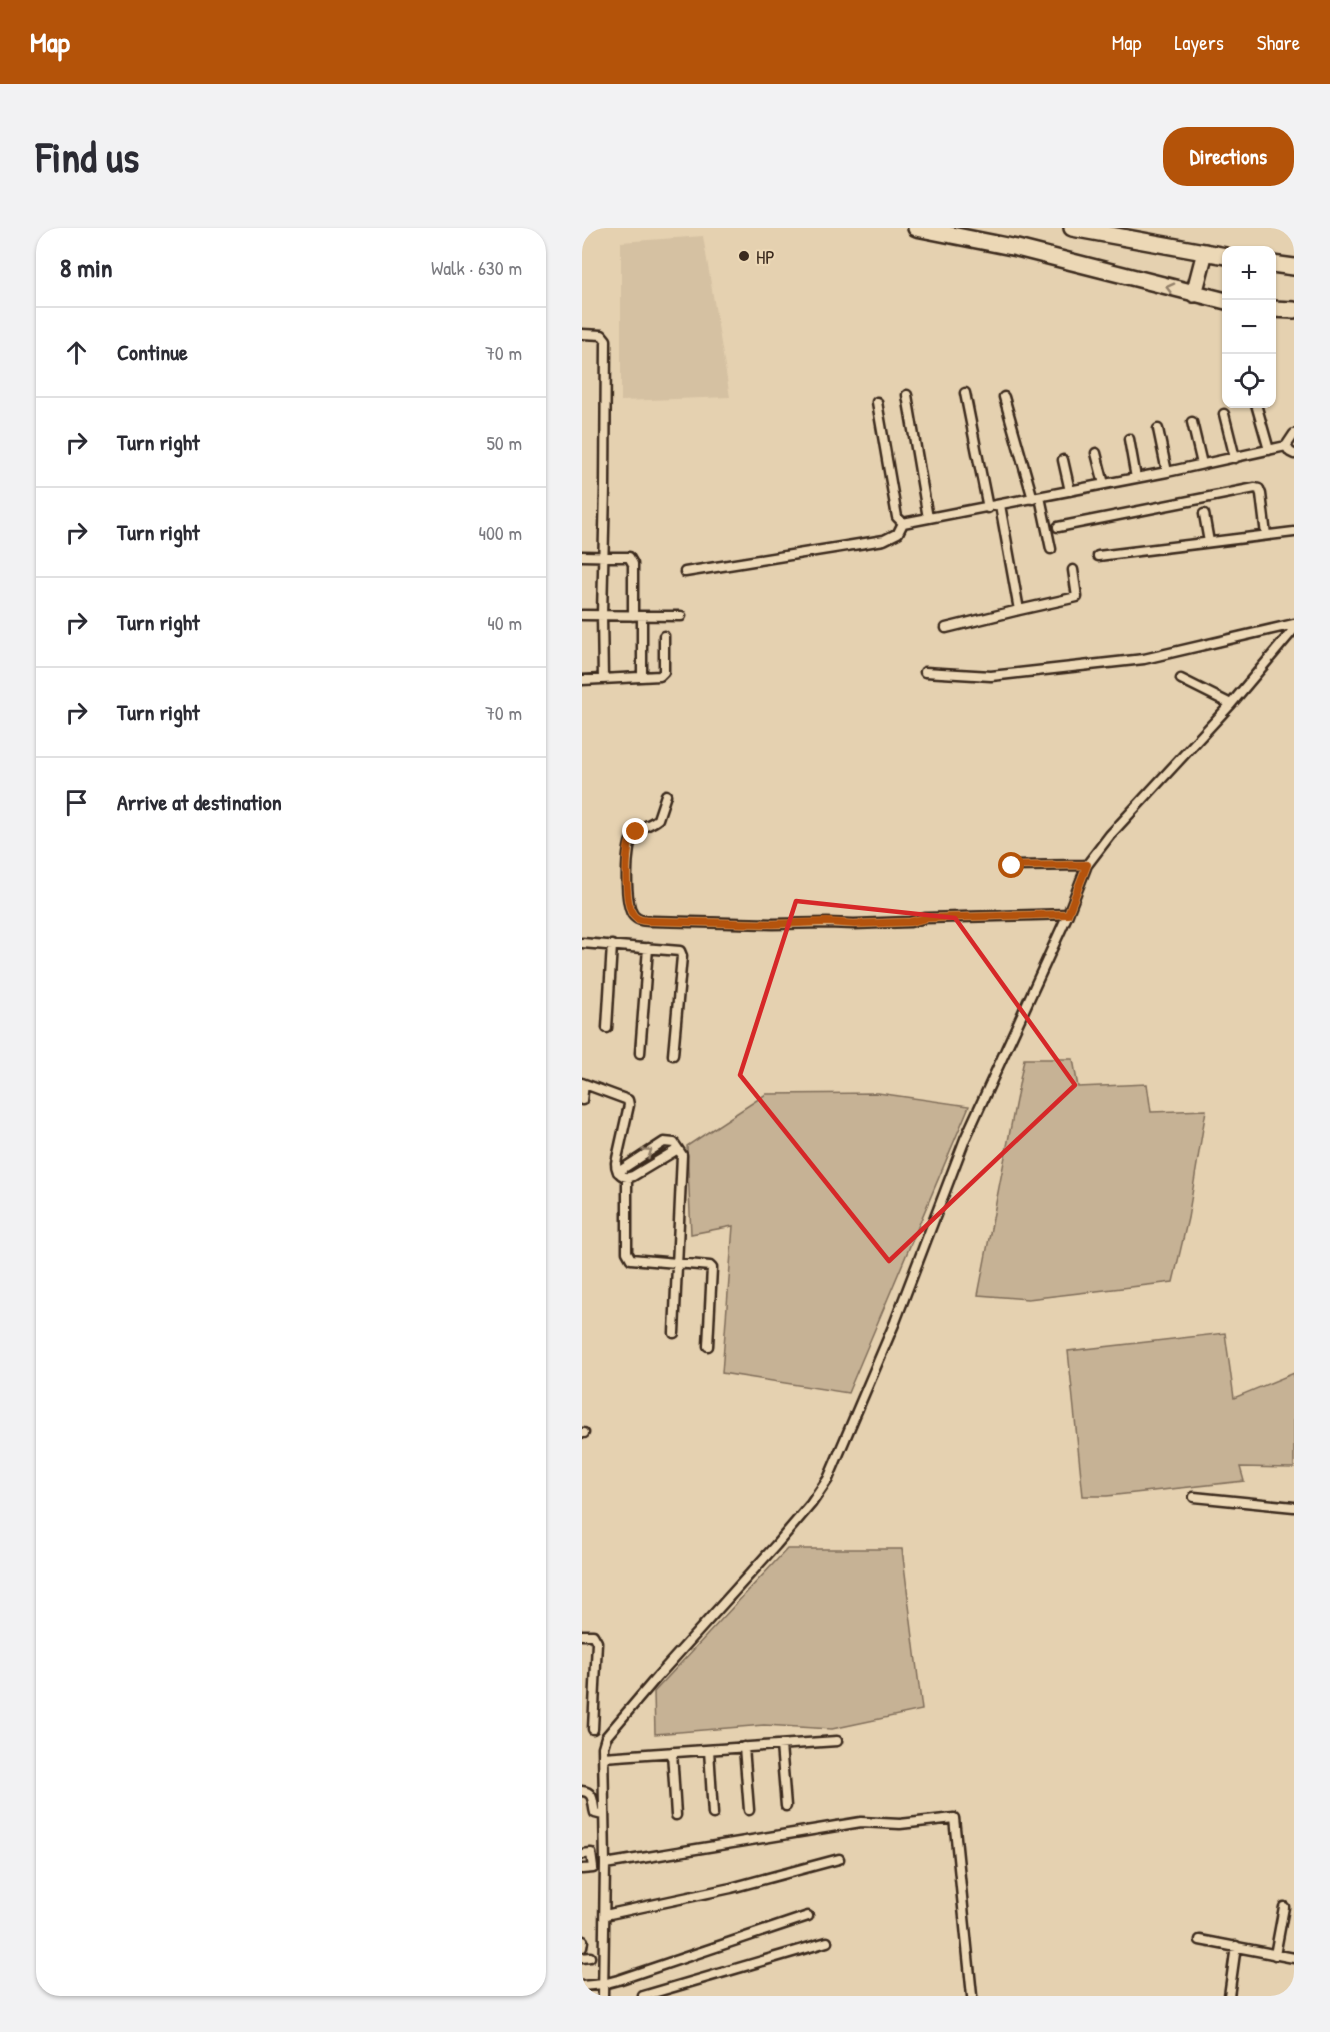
<!DOCTYPE html>
<html lang="en">
<head>
<meta charset="utf-8">
<style>
  body { margin:0; font-family:"Patrick Hand",sans-serif; background:#f2f2f3; color:#2b2b33 }
  .controls { position:absolute; right:18px; top:18px; display:grid; overflow:hidden; border-radius:12px; box-shadow:0 2px 4px #0004 }
  .controls button { width:54px; height:54px; display:grid; place-items:center; padding:0; border:0; border-bottom:2px solid #e1e1e2; background:#fff; color:#2b2b33; font:30px sans-serif }
  .stop { position:absolute; width:18px; height:18px; margin:-14px; border:4px solid #b45309; border-radius:50%; background:#fff }
  .stop.end { background:#b45309; border-color:#fff; box-shadow:0 2px 6px #0008 }
  .list { margin:0; padding:0; list-style:none }
  h2 { display:flex; justify-content:space-between; align-items:center; height:78px; margin:0; padding:0 24px; font-size:26px }
  h2 small { font-size:20px; font-weight:400; color:#7c7c81 }
  .list li { display:grid; grid-template-columns:39px 1fr auto; gap:18px; align-items:center; box-sizing:border-box; height:90px; padding:0 24px; border-top:2px solid #e1e1e2 }
  .list b { display:block; font-size:22px; white-space:nowrap }
  .list em { font-size:20px; font-style:normal; color:#7c7c81 }
  .icon { flex:none; width:33px; height:33px; fill:none; stroke:currentColor; stroke-width:2; stroke-linecap:round; stroke-linejoin:round }
  .map { position:relative; flex:none; width:712px; height:1768px; overflow:hidden; border-radius:24px }
  header { display:flex; align-items:center; gap:36px; box-sizing:border-box; height:84px; padding:0 30px; background:#b45309; color:#fff }
  header strong { font-size:28px }
  nav { display:flex; gap:33px; margin-inline-start:auto; font-size:21px }
  .intro { display:flex; align-items:center; justify-content:space-between; box-sizing:border-box; height:144px; padding:0 36px }
  h1 { margin:0; font-size:42px }
  .button { padding:15px 27px; border-radius:24px; background:#b45309; color:#fff; font-size:21px; font-weight:700 }
  main { display:flex; gap:36px; padding:0 36px }
  aside { flex:1; background:#fff; border-radius:24px; box-shadow:0 2px 4px #0004 }
  .map>svg:first-child { display:block }
  .built { fill:#d5c1a2 }
  .green { fill:#c6b295; stroke:#806e5a; stroke-width:1.5 }
  .lines { fill:none; stroke-linecap:round; stroke-linejoin:round }
  .street-casing { stroke:#3b2a1e; stroke-width:13 }
  .highway-casing { stroke:#3b2a1e; stroke-width:20 }
  .street { stroke:#ecd8b6; stroke-width:8 }
  .highway { stroke:#ecd8b6; stroke-width:15 }
  .oneway { stroke:#94816a }
  .route { stroke:#b45309; stroke-width:8 }
  .marked { fill:none; stroke:#d62828; stroke-width:4.5; stroke-linejoin:round }
  .poi-dot { fill:#3b2a1e; stroke:#ecd8b6; stroke-width:2 }
  .labels { text-anchor:middle; dominant-baseline:central; stroke-width:4.5; stroke-linejoin:round; paint-order:stroke }
  .poi-label { font-size:20px; fill:#3b2a1e; stroke:#ecd8b6; text-anchor:start }
</style>
</head>
<body>
<header>
<strong>Map</strong>
<nav><a>Map</a><a>Layers</a><a>Share</a></nav>
</header>
<div class="intro"><h1>Find us</h1><a class="button">Directions</a></div>
<main>
<aside>
<h2>8 min<small>Walk · 630 m</small></h2>
<ul class="list">
<li><svg class="icon" aria-label="ahead" viewBox="0 0 24 24"><path d="M12 20V5M6 11l6-6 6 6"/></svg><div><b>Continue</b></div><em>70 m</em></li>
<li><svg class="icon" aria-label="right" viewBox="0 0 24 24"><path d="M7 20v-9h11M14 6l5 5-5 5"/></svg><div><b>Turn right</b></div><em>50 m</em></li>
<li><svg class="icon" aria-label="right" viewBox="0 0 24 24"><path d="M7 20v-9h11M14 6l5 5-5 5"/></svg><div><b>Turn right</b></div><em>400 m</em></li>
<li><svg class="icon" aria-label="right" viewBox="0 0 24 24"><path d="M7 20v-9h11M14 6l5 5-5 5"/></svg><div><b>Turn right</b></div><em>40 m</em></li>
<li><svg class="icon" aria-label="right" viewBox="0 0 24 24"><path d="M7 20v-9h11M14 6l5 5-5 5"/></svg><div><b>Turn right</b></div><em>70 m</em></li>
<li><svg class="icon" aria-label="arrive" viewBox="0 0 24 24"><path d="M6 21V4h12l-3 4 3 4H6"/></svg><div><b>Arrive at destination</b></div></li>
</ul>
</aside>
<div class="map">
<svg width="712" height="1768" viewBox="0 0 712 1768">
  <rect width="100%" height="100%" fill="#e5d1b0"/>
  <filter id="ink" filterUnits="userSpaceOnUse"><feTurbulence type="fractalNoise" baseFrequency=".0167" numOctaves="2"/><feDisplacementMap in="SourceGraphic" scale="12" xChannelSelector="R" yChannelSelector="G"/><feConvolveMatrix kernelMatrix="1 2 1 2 8 2 1 2 1" color-interpolation-filters="sRGB"/></filter>
  <g filter="url(#ink)">
    <path class="built" d="M121,8L148,169L39,173V14Z"/>
    <path class="green" d="M442,831H491L496,859L565,856L569,884L624,882L606,990L591,1054L446,1071L396,1067Z
      M296,865L387,878L266,1165L140,1145L151,998L109,1006L105,918L184,866Z
      M643,1105L652,1170L712,1145V1240L658,1239L662,1253L525,1268H501L486,1123Z
      M205,1321H320L340,1482L250,1501L182,1497L73,1506L72,1464Z"/>
    <g class="lines">
      <defs>
        <path id="street" d="M0,106L20,107L24,112L23,260L20,387L21,451
          M383,165L406,280
          M325,167L346,290
          M422,169L451,271
          M295,174L315,289L321,295L585,244L704,218L708,224L712,226
          M674,176L687,222
          M642,186L653,230
          M610,194L620,236
          M576,201L585,244
          M547,211L554,250
          M704,218L712,206
          M514,225L522,256
          M481,232L488,263
          M458,269L469,321
          M622,286L627,314
          M476,299L673,260L677,261L679,266L684,307
          M0,328L47,329L51,336V388
          M516,328L712,304
          M103,344L302,312L316,305L321,295
          M437,382L495,369L491,342
          M0,387L99,388
          M364,400L437,382L418,277
          M343,444L409,448L562,431L712,396
          M60,449V388
          M599,451L649,476
          M0,452L78,448L82,444V408
          M84,567L76,591C69,597 58,599 52,606C43,617 42,678 52,688C57,693 63,693 70,693L191,696L245,695L272,696L328,694L343,690L486,686
          M430,638L505,637
          M0,715L98,723L100,728L91,827
          M25,800L30,717
          M58,825L66,720
          M0,855L46,872L47,877L34,935C34,945 42,952 51,948L96,921
          M0,872L2,856
          M36,944L82,914L92,915L100,927L92,1105
          M45,951V1024L49,1031L128,1038L130,1040L126,1118
          M0,1205H2
          M612,1269L712,1279
          M0,1407H11L15,1414L11,1501
          M199,1517L204,1578
          M162,1519L167,1582
          M127,1522L131,1586
          M90,1524L94,1587
          M21,1529L255,1513
          M0,1563C13,1564 10,1575 13,1585L21,1587
          M0,1626L9,1625L11,1640L0,1641
          M23,1636L279,1594L318,1596L372,1590L390,1768
          M23,1687L149,1660L257,1631
          M618,1712L712,1730
          M0,1719L1,1713
          M693,1727L702,1679
          M0,1730L8,1729
          M0,1758L21,1756L36,1752L226,1688
          M21,1768L23,1636L21,1519L24,1509L75,1449L194,1317L229,1276L246,1251L313,1094L383,911L486,686L505,637L528,607L649,476L712,401
          M61,1768L245,1714
          M647,1768L654,1718"/>
        <path id="highway" d="M334,0L435,20L644,73
          M490,0L644,28
          M690,36L712,39
          M612,66L623,24
          M690,81L712,82"/>
      </defs>
      <use href="#street" class="street-casing"/>
      <use href="#highway" class="highway-casing"/>
      <use href="#street" class="street"/>
      <use href="#highway" class="highway"/>
    </g>
    <defs><path id="oneway-chevron" d="M-2-3.5L2.5 0L-2 3.5" fill="none" stroke-width="1.6" stroke-linecap="round" stroke-linejoin="round" transform="scale(1.5)"/></defs>
    <g class="oneway">
      <use href="#oneway-chevron" transform="translate(588 60) rotate(-166)"/>
      <use href="#oneway-chevron" transform="translate(66 924) rotate(-34)"/>
    </g>
  </g>
  <g class="lines" filter="url(#ink)">
    <path class="route" d="M54,604C51,608 49,611 47,616C44,630 42,677 52,688C56,693 63,693 70,693L191,696L245,694L272,696L328,694L344,690L486,686L505,637L430,638"/>
  </g>
  <path class="marked" d="M214,673L373,690L493,857L307,1033L158,847Z"/>
  <circle class="poi-dot" cx="162" cy="28" r="6"/>
  <g class="labels">
    <g class="poi-label">
      <text x="174" y="28">HP</text>
    </g>
  </g>
</svg>
<div class="controls">
<button>+</button>
<button>−</button>
<button><svg class="icon" aria-label="locate" viewBox="0 0 24 24"><circle cx="12" cy="12" r="6"/><path d="M12 2v4M12 18v4M2 12h4M18 12h4"/></svg></button>
</div>
<div class="stop" style="left:430px;top:638px"></div>
<div class="stop end" style="left:54px;top:604px"></div>
</div>
</main>
</body>
</html>
